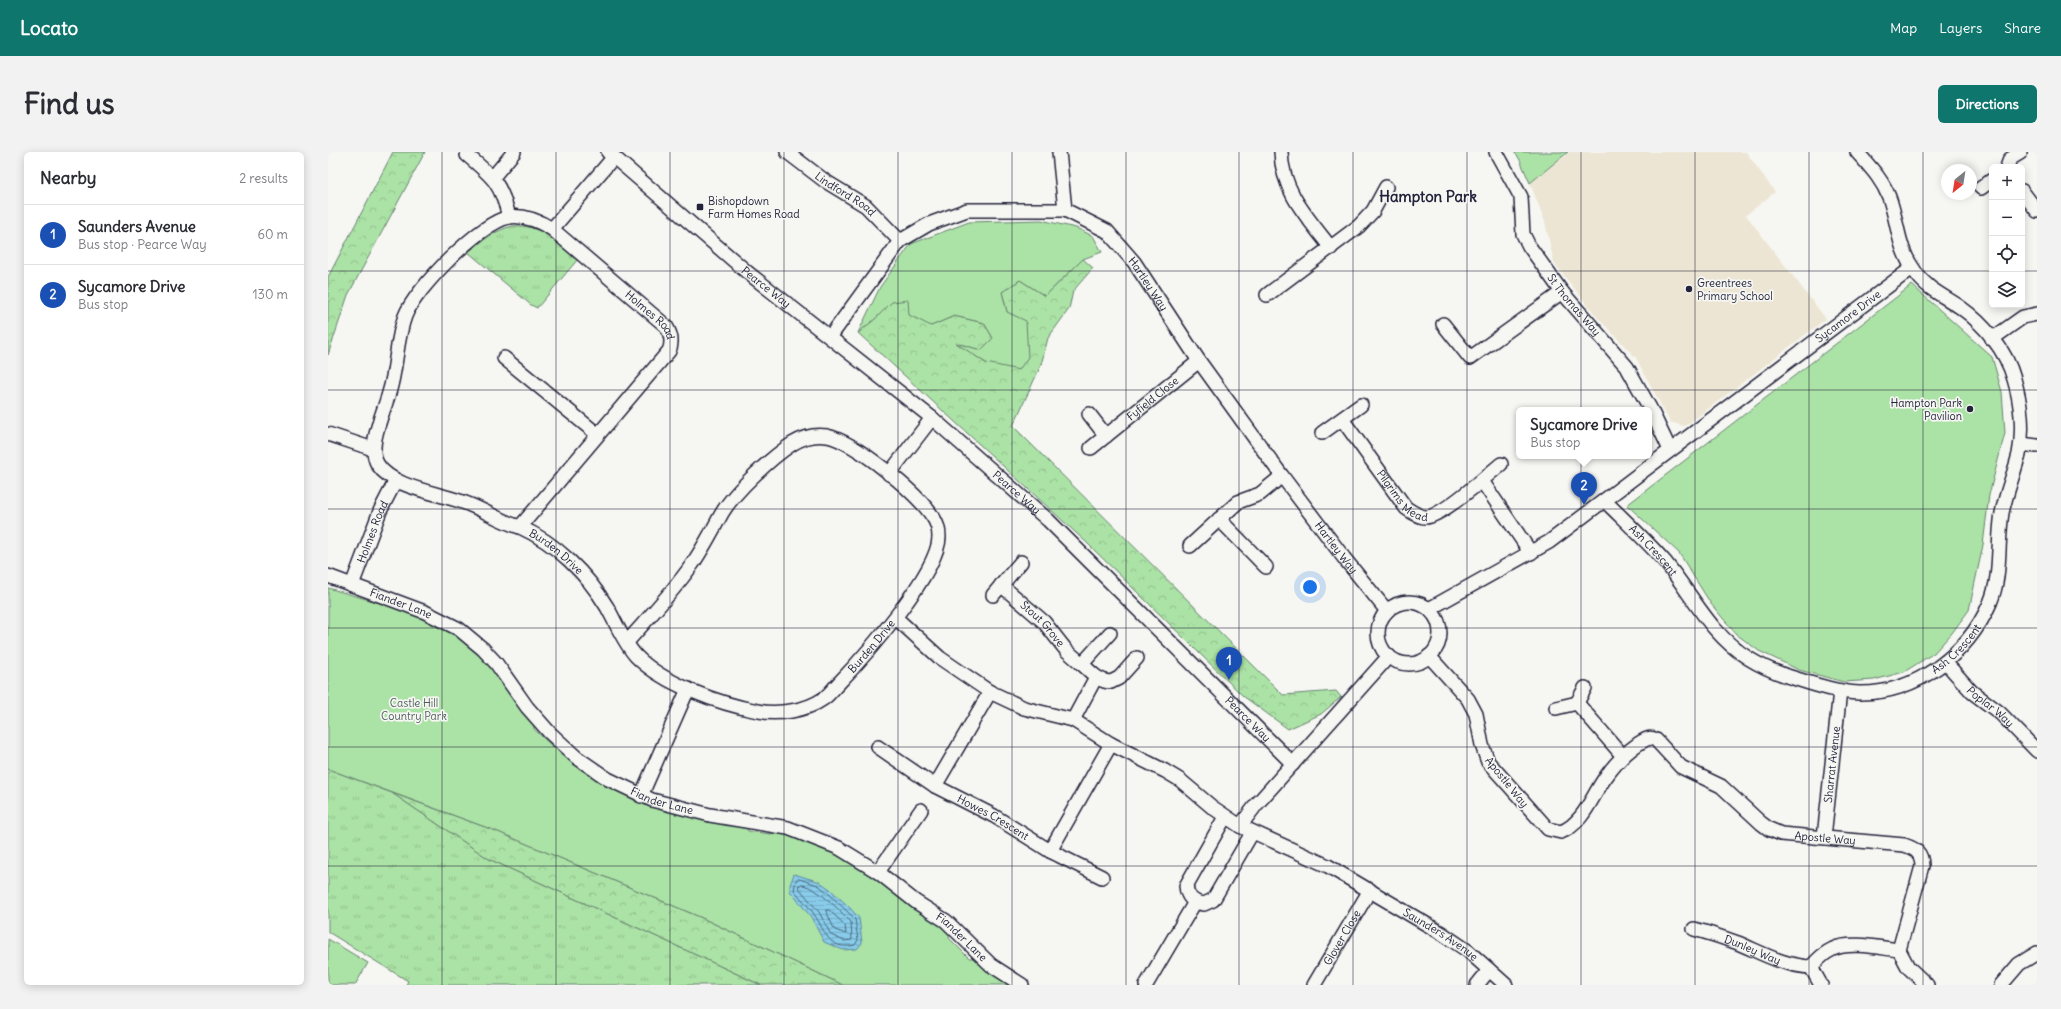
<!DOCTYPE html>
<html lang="en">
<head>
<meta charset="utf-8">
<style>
  body { margin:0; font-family:Delius,sans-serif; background:#f2f2f3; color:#2b2b33 }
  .controls { position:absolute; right:12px; top:12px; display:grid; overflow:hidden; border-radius:6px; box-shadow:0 2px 10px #0003 }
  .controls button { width:36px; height:36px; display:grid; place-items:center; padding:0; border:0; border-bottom:1px solid #e1e1e2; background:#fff; color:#2b2b33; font:20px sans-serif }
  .compass { position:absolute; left:1613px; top:12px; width:36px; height:36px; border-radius:50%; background:#fff; box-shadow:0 2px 10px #0003; rotate:210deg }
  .you { position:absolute; left:982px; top:435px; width:14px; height:14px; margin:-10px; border:3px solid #fff; border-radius:50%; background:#1a73e8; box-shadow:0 0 0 6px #1a73e833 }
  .badge { display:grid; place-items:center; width:26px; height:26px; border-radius:50%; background:#0f766e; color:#fff; font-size:13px; font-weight:700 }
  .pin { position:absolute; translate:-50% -33px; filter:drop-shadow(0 1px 2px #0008) }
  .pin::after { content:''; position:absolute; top:21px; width:14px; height:12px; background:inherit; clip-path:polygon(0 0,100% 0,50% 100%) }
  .popup { position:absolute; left:1188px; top:255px; width:136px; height:52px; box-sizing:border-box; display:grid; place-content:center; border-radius:6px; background:#fff; filter:drop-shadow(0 1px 3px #0005); font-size:13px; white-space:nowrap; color:#7c7c81 }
  .popup b { font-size:15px; color:#2b2b33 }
  .popup::after { content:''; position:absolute; left:50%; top:100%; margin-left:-8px; border:8px solid transparent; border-top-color:#fff }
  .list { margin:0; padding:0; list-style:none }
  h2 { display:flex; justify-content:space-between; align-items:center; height:52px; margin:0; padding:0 16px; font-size:17px }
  h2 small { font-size:13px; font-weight:400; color:#7c7c81 }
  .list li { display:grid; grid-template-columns:26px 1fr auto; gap:12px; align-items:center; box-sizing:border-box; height:60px; padding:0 16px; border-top:1px solid #e1e1e2 }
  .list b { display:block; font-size:15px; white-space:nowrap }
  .list p { margin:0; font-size:13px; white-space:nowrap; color:#7c7c81 }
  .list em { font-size:13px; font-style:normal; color:#7c7c81 }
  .icon { flex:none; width:22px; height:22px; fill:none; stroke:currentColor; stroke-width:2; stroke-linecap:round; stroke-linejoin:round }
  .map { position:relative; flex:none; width:1709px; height:833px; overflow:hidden; border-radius:6px }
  header { display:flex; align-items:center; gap:24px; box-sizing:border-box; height:56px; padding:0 20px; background:#0f766e; color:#fff }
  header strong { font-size:19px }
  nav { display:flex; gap:22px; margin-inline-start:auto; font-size:14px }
  .intro { display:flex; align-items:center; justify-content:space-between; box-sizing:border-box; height:96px; padding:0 24px }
  h1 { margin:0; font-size:28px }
  .button { padding:10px 18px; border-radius:6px; background:#0f766e; color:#fff; font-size:14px; font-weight:700 }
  main { display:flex; gap:24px; padding:0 24px }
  aside { flex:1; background:#fff; border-radius:6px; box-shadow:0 2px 10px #0003 }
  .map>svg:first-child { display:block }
  .built { fill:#ece5d3 }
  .grass { fill:url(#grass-tufts); stroke:#668270 }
  .forest { fill:url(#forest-crowns); stroke:#668270 }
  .park { fill:#abe2a5; stroke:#668270 }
  .water { fill:url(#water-rules); stroke:#5f88a3 }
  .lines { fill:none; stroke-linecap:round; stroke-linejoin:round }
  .shore { stroke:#4b6681; stroke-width:1 }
  .street-casing { stroke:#22223b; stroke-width:16 }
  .street { stroke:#f6f6f2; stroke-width:13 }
  .grid { fill:none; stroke:#22223b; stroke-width:1; stroke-opacity:0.55 }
  .poi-dot { fill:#22223b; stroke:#f6f6f2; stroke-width:1.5 }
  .labels { text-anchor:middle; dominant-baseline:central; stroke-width:3.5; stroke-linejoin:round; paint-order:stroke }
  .street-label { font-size:11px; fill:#22223b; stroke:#f6f6f2 }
  .poi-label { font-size:11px; fill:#22223b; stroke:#f6f6f2; text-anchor:start }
  .park-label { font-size:11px; fill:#4b5c5b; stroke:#f6f6f2 }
  .district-label { font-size:15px; font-weight:bold; fill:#22223b; stroke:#f6f6f2 }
</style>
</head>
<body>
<header>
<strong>Locato</strong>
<nav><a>Map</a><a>Layers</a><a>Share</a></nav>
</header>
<div class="intro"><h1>Find us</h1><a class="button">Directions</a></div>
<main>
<aside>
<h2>Nearby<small>2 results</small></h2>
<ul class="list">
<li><span class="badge" style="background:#1a4fb4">1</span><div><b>Saunders Avenue</b><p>Bus stop · Pearce Way</p></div><em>60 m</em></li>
<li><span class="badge" style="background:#1a4fb4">2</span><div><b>Sycamore Drive</b><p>Bus stop</p></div><em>130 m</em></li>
</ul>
</aside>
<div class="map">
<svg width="1709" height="833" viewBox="0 0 1709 833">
  <defs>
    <pattern id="grass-tufts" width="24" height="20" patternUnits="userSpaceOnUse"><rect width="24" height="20" fill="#abe2a5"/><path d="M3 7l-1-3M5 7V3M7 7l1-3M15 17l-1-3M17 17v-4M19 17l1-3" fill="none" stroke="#93c28f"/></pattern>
    <pattern id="forest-crowns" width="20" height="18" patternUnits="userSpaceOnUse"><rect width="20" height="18" fill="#abe2a5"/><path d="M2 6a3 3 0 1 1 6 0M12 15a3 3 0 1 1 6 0" fill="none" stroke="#93c28f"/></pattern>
    <pattern id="water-rules" width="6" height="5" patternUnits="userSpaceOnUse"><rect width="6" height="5" fill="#88cce9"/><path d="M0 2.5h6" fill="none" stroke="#75afc9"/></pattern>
  </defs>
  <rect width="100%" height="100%" fill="#f6f6f2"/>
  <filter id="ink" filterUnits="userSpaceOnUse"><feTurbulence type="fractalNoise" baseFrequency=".025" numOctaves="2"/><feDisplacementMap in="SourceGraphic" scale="8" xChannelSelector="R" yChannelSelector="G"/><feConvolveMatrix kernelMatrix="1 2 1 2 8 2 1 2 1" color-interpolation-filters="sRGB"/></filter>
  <g filter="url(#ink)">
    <path class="built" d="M1242,0H1418L1447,40L1418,63L1498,167L1364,269L1356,274L1342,270L1308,206L1268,164L1226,111L1217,70L1202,31Z"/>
    <path class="grass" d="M185,74C212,72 230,91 250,107L209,156L203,153L140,100C155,89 166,78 185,74Z
      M0,617L64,641L161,707L433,833H78L80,829L0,780Z"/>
    <path class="forest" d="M65,0H97L20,143L0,203V125Z
      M755,107L765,116L745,139L741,157L720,186L713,213L685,274L955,543L1008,539L1013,545L993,562L960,577L915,544L759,391L530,181L547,167L564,149L580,148L603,174L626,164L656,171L665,186L653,198L630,192L658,211L679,160L674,140L692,128L717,144Z
      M64,641L168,679L372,765L515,833H433L161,707Z"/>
    <path class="park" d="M1186,0H1240L1202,31L1191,6Z
      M713,68L748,76L765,84L774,100L755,107L717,144L692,128L674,140L679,160L698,169L700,205L691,218L658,211L628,191L653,198L665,186L656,171L626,164L603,174L581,163L580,148L564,150L547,167L530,181L552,135L583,92L641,70Z
      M1584,133L1664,205L1674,240L1677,281L1661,343L1655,393L1641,458L1624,481L1606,501L1576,520L1546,528L1516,530L1471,518L1431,499L1408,482L1383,452L1351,401L1299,353Z
      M0,436L55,452L56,450C80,458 108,467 129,482C160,503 184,541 206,570V577L224,594H230C254,613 277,633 305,646C340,662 380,666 418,674L420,679L443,682L450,678L506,699L551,728L569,744L623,778L621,786L641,806H649L683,833H515L372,765L168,679L0,617Z
      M0,787L40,811L27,833H0Z"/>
    <path class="water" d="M466,722L492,730L502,737L521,755L531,766L534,791L529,797L515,798L496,790L483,765L462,739V733Z"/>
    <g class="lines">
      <path class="shore" d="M471,727L490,733L499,740L527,767L530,788L527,793C500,799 498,780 486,762C480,753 472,746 466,738L468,728Z
        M471,733C486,731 512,759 523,770L524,788L516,789L503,783L491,760L471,736Z
        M498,758H501L517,773L518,782L507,778Z"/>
      <defs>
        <g id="street">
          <path id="s1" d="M280,0L419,120L604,266L720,368L965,612"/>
          <path id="s2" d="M459,0L497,29L538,54L572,89"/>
          <path d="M731,0L737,58"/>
          <path d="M953,0C954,40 980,66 1003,96"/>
          <path id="s3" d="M1168,0L1193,45L1195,82L1201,94L1234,140L1299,215L1323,258L1342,298"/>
          <path d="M139,3C165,25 173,31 181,65"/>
          <path d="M1679,15L1682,7L1692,1"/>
          <path d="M165,25L186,0"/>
          <path d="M1653,36L1664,28"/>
          <path d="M1694,39L1709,59"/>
          <path id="s4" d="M224,77L338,174C343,182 345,190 341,199L192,375C174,370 158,359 140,352C114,341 66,337 50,313C38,295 56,260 61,241C69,216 68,188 77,164C88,136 152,71 181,65C196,63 211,69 224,77L285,6"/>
          <path d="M939,143L1031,74L1045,59L1058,35"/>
          <path d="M1115,172L1142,206L1234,140"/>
          <path id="s5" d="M502,185L572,89L601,72L639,58H737L779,79L806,110L871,209L954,324L1016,406L1059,459"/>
          <path d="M1664,187L1695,165L1709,162"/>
          <path d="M176,206L269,282"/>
          <path d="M761,262L778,284"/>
          <path id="s6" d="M1014,267L1078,356C1084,360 1091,365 1098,365C1113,365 1160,323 1173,312"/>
          <path d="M994,281L1033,253"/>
          <path d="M0,282L45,297"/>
          <path d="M1693,292L1709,294"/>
          <path id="s7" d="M763,296L871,209"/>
          <path d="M561,322L604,266"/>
          <path d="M1154,329L1203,401"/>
          <path id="s8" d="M1277,349C1297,369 1319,389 1338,411C1365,444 1383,483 1420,506C1436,516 1454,523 1472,528C1491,534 1510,540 1531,541C1588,542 1640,502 1662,451C1674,423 1669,391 1674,361C1678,341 1686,322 1691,302C1696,278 1693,250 1686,227C1678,198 1656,172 1632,155C1616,144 1599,137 1588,121C1569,96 1571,73 1561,45C1554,27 1542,15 1529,0"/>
          <path d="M891,367L938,415"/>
          <path id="s9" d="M192,375C228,391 259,422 279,455C288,471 296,491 308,504C335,532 392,552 430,559C449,563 478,559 495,547C500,544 505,537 509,533C535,506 611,420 611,385C611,378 609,371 605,365C588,340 528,290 499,284C486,282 475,285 464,292C443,306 407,339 394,361C384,379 375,397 363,414C344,441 321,465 299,490"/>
          <path d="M862,394L910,350L932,342L954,324"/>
          <path id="s10" d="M0,424L97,460L131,477L155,497L168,511L199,555L221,580L248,605L280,627L324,648L382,663L460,676L511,696L550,720L588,750L618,769L663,813L694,833"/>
          <path id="s11" d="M24,433L52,359L68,328"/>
          <path id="s12" d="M673,433L716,470L738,498L754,512"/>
          <path d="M665,443L693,410"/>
          <circle cx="1081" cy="481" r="31"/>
          <path id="s13" d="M1101,457L1221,390L1584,116"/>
          <path id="s14" d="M568,466L612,506L662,540L696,556L745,568L783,592L837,619L852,628L884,655L912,674L1000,714L1115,782L1140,799L1178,833"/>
          <path d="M782,481L754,512C763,520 771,530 783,530L791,526L809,506"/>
          <path id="s15" d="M1101,504L1140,547L1148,562L1154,593L1160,610L1220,677L1233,680C1255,672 1264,644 1277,626C1286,613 1297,601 1310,592C1317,588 1320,584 1328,588L1353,615L1393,634L1433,671L1441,677L1453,682L1576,693C1588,697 1594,701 1594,714L1571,798L1580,815L1599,833"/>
          <path id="s16" d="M1617,510L1644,540L1672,561L1709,599"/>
          <path d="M1249,551L1257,536"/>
          <path d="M1228,556L1249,551L1295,604"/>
          <path d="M745,568L768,525"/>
          <path id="s17" d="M550,595L607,634L666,664L722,699L783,592"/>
          <path d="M607,634L662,540"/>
          <path d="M313,644L360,537"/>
          <path d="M897,665L858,734C859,745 865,751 876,752L885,748L924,681"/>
          <path d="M912,674L928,653L1061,504"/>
          <path id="s18" d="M1496,685L1512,539"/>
          <path d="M722,699L774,725"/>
          <path d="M550,720L593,658"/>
          <path id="s19" d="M1366,777C1381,781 1396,786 1410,791C1434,801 1456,814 1483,815C1489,808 1496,801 1505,797C1521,789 1553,796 1571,798"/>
          <path d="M1483,815L1493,833"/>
          <path d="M818,833L867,750"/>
          <path id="s20" d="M986,833L1042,738"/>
          <path d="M1149,833L1161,818"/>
          <path d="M1673,833L1691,812L1709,801"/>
        </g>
      </defs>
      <use href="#street" class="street-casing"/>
      <use href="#street" class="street"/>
    </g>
  </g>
  <path class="grid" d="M114,0V833M228,0V833M342,0V833M456,0V833M570,0V833M684,0V833M798,0V833M911,0V833M1025,0V833M1139,0V833M1253,0V833M1367,0V833M1481,0V833M1595,0V833M0,119H1664M1694,119H1709M0,238H1709M0,357H1709M0,476H1709M0,595H1709M0,714H1709"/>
  <g class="poi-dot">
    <rect x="368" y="51" width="8" height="8" rx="2"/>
    <circle cx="1361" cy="137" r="4"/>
    <circle cx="1642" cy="257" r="4"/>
  </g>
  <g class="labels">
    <g class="street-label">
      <text stroke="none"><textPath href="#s2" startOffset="72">Lindford Road</textPath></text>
      <text stroke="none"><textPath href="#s5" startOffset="405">Hartley Way</textPath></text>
      <text stroke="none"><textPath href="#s1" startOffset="208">Pearce Way</textPath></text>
      <text stroke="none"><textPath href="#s3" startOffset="176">St Thomas Way</textPath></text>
      <text stroke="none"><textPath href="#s13" startOffset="512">Sycamore Drive</textPath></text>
      <text stroke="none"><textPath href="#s4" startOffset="131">Holmes Road</textPath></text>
      <text stroke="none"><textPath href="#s7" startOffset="79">Fyfield Close</textPath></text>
      <text stroke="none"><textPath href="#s6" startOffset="99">Pilgrims Mead</textPath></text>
      <text stroke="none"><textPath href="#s1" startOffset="532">Pearce Way</textPath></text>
      <text stroke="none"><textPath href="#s11" startOffset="57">Holmes Road</textPath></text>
      <text stroke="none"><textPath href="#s5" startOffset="729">Hartley Way</textPath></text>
      <text stroke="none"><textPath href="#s8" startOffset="69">Ash Crescent</textPath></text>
      <text stroke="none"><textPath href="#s9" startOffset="44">Burden Drive</textPath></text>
      <text stroke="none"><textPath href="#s10" startOffset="78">Fiander Lane</textPath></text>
      <text stroke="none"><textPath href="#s12" startOffset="57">Stout Grove</textPath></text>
      <text stroke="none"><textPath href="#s9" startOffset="452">Burden Drive</textPath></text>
      <text stroke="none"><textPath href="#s8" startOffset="441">Ash Crescent</textPath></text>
      <text stroke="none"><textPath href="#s16" startOffset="64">Poplar Way</textPath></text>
      <text stroke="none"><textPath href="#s1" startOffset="856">Pearce Way</textPath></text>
      <text stroke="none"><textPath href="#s18" startOffset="73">Sharrat Avenue</textPath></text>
      <text transform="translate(1179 630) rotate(51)">Apostle Way</text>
      <text stroke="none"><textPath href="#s10" startOffset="413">Fiander Lane</textPath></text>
      <text stroke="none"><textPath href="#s17" startOffset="135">Howes Crescent</textPath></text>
      <text stroke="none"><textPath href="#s15" startOffset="569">Apostle Way</textPath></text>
      <text stroke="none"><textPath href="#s14" startOffset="635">Saunders Avenue</textPath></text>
      <text stroke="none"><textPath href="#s20" startOffset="55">Glover Close</textPath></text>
      <text stroke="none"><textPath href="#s10" startOffset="749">Fiander Lane</textPath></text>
      <text stroke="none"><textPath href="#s19" startOffset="62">Dunley Way</textPath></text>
    </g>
    <g class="poi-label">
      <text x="380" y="49">Bishopdown<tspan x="380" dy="13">Farm Homes Road</tspan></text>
      <text x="1369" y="131">Greentrees<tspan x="1369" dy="13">Primary School</tspan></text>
      <text x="1634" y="251" text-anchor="end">Hampton Park<tspan x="1634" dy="13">Pavilion</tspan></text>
    </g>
    <g class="park-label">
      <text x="86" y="551">Castle Hill<tspan x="86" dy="13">Country Park</tspan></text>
    </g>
    <g class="district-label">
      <text x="1100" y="44">Hampton Park</text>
    </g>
  </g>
</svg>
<div class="controls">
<button>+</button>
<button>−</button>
<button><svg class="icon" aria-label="locate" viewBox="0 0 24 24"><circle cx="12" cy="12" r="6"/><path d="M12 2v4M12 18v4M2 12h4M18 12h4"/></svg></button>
<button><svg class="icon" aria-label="layers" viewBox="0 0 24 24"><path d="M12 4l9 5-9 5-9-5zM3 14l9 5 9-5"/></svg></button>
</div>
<svg class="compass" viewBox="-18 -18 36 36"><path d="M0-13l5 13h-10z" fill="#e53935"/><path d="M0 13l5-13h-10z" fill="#7c7c81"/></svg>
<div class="you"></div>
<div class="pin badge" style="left:901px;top:528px;background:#1a4fb4">1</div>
<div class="pin badge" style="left:1256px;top:353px;background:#1a4fb4">2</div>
<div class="popup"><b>Sycamore Drive</b>Bus stop</div>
</div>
</main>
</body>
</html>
